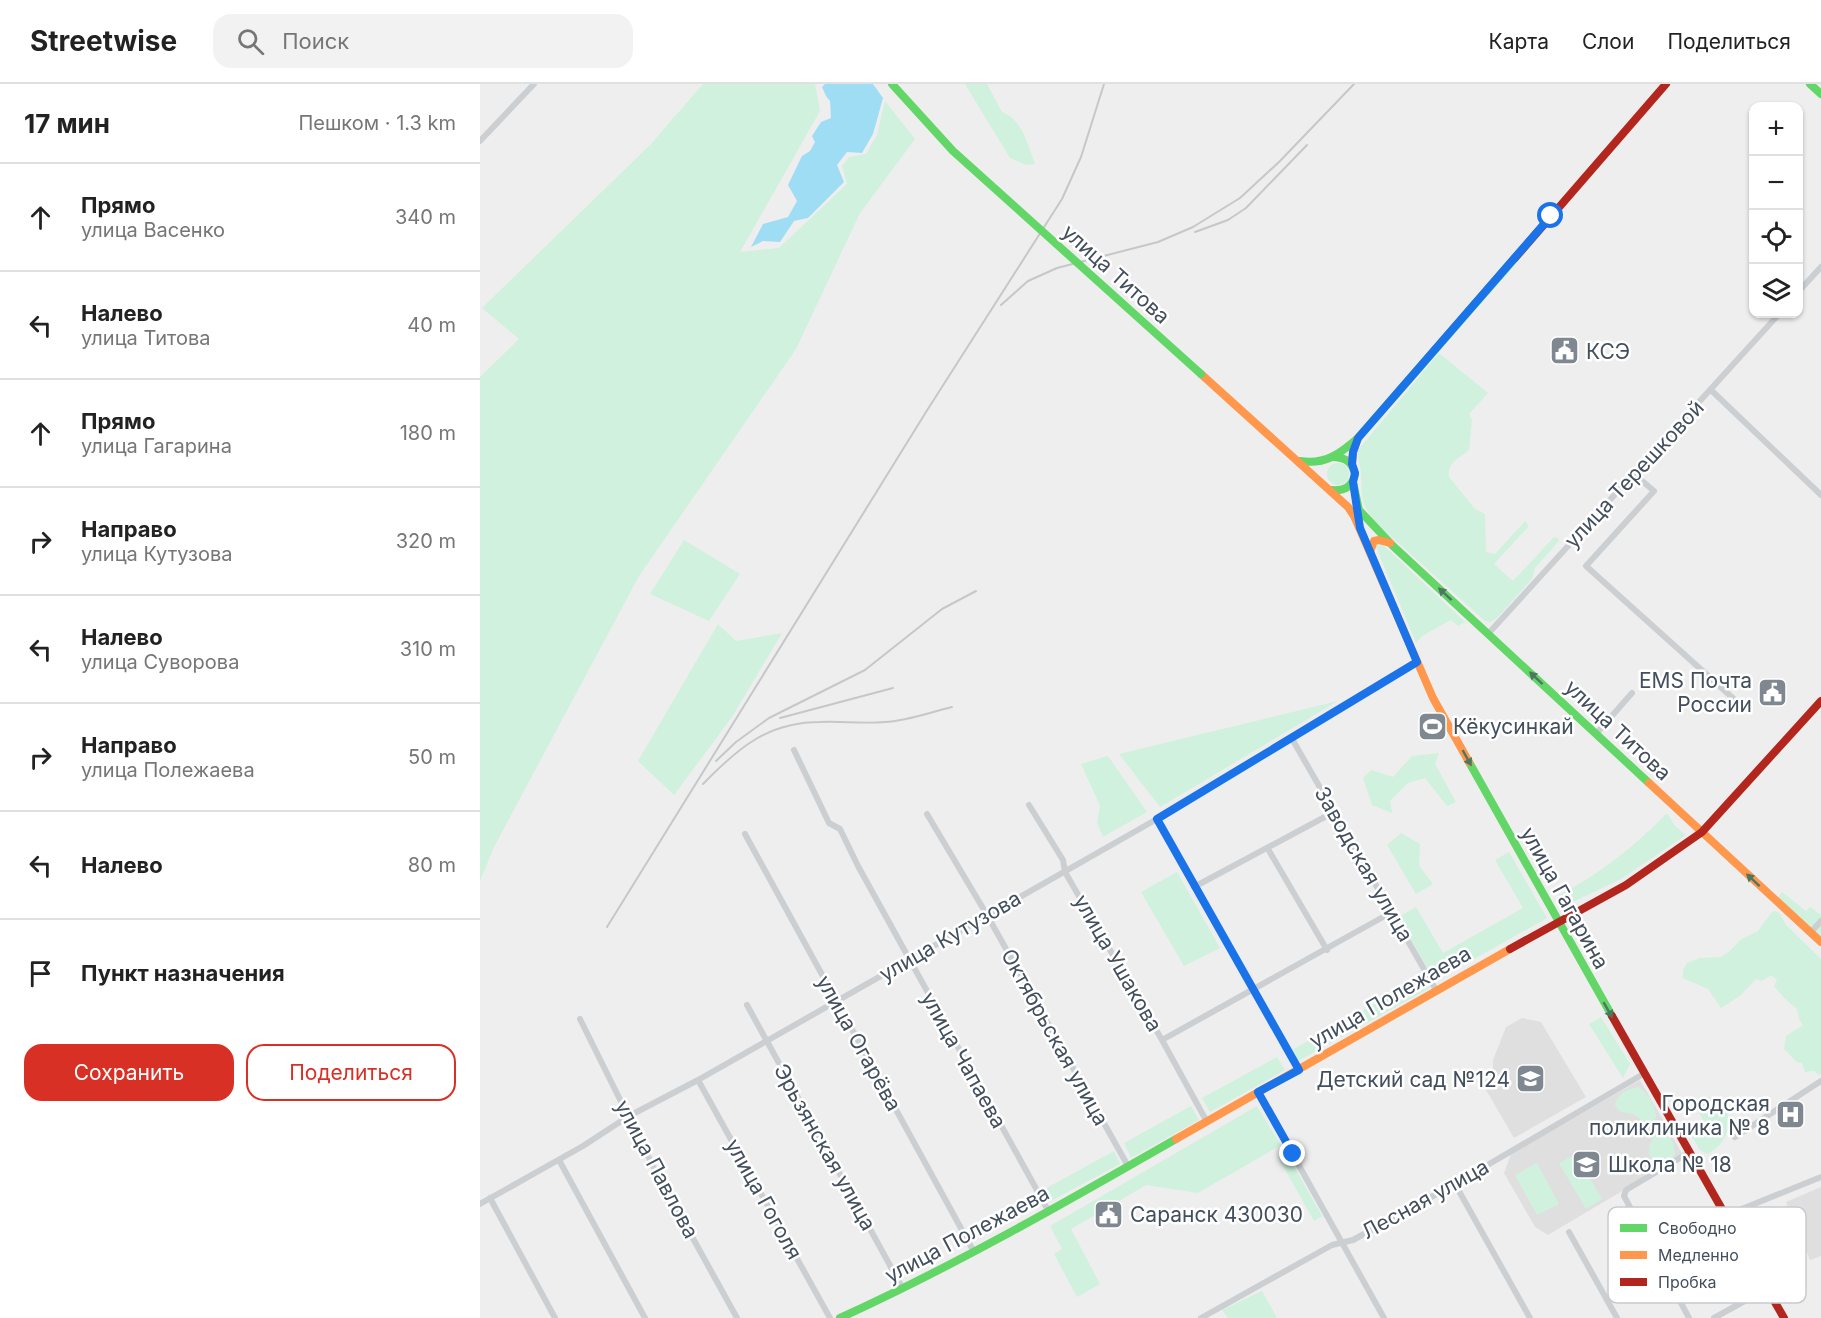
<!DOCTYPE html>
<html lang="ru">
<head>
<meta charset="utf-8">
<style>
  body { margin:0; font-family:Inter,sans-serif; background:#f2f2f2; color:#222 }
  .controls { position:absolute; right:18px; top:18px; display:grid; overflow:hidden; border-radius:12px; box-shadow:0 2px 4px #0004 }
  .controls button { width:54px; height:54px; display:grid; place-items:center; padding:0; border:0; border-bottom:2px solid #e0e0e0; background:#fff; color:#222; font:30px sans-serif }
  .stop { position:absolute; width:18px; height:18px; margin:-14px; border:4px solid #1a73e8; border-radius:50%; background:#fff }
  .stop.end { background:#1a73e8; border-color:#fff; box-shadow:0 2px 6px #0008 }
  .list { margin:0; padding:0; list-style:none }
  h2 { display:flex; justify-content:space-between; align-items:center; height:78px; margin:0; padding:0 24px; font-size:26px }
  h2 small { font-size:20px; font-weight:400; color:#767676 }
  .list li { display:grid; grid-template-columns:39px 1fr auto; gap:18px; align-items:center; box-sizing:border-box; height:108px; padding:0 24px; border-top:2px solid #e0e0e0 }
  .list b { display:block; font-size:22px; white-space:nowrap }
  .list p { margin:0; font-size:20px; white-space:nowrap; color:#767676 }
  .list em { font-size:20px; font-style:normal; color:#767676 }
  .actions { display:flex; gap:12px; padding:18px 24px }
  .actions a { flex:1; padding:14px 0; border:2px solid #d93025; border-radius:18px; text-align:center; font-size:21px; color:#d93025 }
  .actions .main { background:#d93025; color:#fff }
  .icon { flex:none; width:33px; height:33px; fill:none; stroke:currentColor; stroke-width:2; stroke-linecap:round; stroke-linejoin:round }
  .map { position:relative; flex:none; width:1341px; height:1234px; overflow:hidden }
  header { display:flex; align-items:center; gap:36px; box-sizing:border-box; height:84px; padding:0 30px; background:#fff; border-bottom:2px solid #e0e0e0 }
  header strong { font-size:28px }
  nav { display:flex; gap:33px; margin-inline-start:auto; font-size:21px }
  .search { width:420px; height:54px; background:#f2f2f2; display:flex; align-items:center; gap:15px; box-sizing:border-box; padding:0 21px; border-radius:18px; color:#767676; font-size:22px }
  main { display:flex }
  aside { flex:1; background:#fff }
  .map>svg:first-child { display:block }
  .education { fill:#e0dfe0 }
  .green { fill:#cff1de }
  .water { fill:#9fddf4 }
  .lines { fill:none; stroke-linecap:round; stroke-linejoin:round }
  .street { stroke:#cbcfd2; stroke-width:6 }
  .fast { stroke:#63d668; stroke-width:8 }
  .slow { stroke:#ff974d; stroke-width:8 }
  .jam { stroke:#b3261e; stroke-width:8 }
  .rail { stroke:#c5c7c9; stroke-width:2 }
  .fast-bridge { stroke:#63d668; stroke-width:8 }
  .oneway { fill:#4d7860 }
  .route { stroke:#1a73e8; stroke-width:8 }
  .labels { text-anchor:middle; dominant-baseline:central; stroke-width:5; stroke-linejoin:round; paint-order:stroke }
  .street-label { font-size:21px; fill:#434f5d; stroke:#fff }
  .poi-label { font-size:21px; fill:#434f5d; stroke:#fff; text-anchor:start }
  .key { fill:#fff; stroke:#c7cace; stroke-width:1.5 }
  .key-label { font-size:16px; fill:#434f5d }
</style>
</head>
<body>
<header>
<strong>Streetwise</strong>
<div class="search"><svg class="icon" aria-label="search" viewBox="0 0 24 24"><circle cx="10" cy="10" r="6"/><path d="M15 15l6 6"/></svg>Поиск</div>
<nav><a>Карта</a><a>Слои</a><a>Поделиться</a></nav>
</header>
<main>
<aside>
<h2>17 мин<small>Пешком · 1.3 km</small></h2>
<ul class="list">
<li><svg class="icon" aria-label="ahead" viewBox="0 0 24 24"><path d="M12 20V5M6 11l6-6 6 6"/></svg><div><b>Прямо</b><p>улица Васенко</p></div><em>340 m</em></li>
<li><svg class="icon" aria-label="left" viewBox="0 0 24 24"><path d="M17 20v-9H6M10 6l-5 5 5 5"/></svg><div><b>Налево</b><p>улица Титова</p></div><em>40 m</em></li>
<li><svg class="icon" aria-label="ahead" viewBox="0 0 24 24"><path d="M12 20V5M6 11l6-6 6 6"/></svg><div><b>Прямо</b><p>улица Гагарина</p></div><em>180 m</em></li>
<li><svg class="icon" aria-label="right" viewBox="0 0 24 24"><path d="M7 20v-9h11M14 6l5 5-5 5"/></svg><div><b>Направо</b><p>улица Кутузова</p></div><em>320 m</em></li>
<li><svg class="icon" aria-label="left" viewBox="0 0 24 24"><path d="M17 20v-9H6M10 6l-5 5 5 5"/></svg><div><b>Налево</b><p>улица Суворова</p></div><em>310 m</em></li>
<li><svg class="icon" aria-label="right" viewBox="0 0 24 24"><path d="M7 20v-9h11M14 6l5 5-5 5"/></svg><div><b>Направо</b><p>улица Полежаева</p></div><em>50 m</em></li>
<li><svg class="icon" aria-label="left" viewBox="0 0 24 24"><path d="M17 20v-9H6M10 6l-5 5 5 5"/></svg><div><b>Налево</b></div><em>80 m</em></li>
<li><svg class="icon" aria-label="arrive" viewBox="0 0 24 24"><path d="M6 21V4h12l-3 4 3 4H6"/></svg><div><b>Пункт назначения</b></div></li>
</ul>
<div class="actions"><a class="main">Сохранить</a><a>Поделиться</a></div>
</aside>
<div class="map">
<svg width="1341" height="1234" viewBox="0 0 1341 1234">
  <rect width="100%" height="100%" fill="#efeeee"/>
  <path class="education" d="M1042,934L1061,938L1106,1013L1034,1054L1002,999L1013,990V976L1026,943Z
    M1160,996L1203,1071L1068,1151L1055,1143L1024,1089L1031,1070Z
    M1341,1103V1172L1330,1176L1306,1118Z"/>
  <path class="green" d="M223,0H335L340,27L260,168L299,164L367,100L362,82L369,73L386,70L397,51L405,17L435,55L380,129L316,265L159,492L14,763L0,797V293L39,255L2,224L170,61Z
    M485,0H507L522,28C542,35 548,61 555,80L546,81L530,74Z
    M959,269L1008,309L989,330L992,336L989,366C979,374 967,379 969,393L995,425L1005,430L1006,468L1015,470L1045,437L1049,442L1014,480L1033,497L1074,453L1078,454L1079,457L1055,484L1052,495L1016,535L1010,538L1005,537L894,437C880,416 882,415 881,391C881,382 877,375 878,366Z
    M847 390a11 11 0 1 1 22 0a11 11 0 1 1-22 0Z
    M204,456L260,490L229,537L170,510Z
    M900,459L902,460L985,538L978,542L971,536L942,552L936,559L896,463Z
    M238,540L256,557L302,549L252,633L194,711L158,677Z
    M858,617L680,723L639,670Z
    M959,669L955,680L976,718L967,722L945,694L928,699L910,717L912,729L892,721L883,694L891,686L913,693L932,672Z
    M628,672L667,728L623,753L617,739L620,722L601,680Z
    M1187,729L1195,742L1206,751L1141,795L1093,818L1079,811C1120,790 1155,762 1187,729Z
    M921,749L940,760L939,782L953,800L936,810L907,761Z
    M1029,768L1067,834L955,897L918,833L936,823L963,869L1043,824L1015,776Z
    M697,788L740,864L704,882L661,808Z
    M1302,808L1326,827L1330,823L1341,831V852L1301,816L1298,813Z
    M1296,827L1300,830L1306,841L1341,875V989L1339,991L1334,987L1325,988L1322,979H1318L1304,965L1306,952L1323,941L1319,935L1317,925C1308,918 1302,912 1294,902L1297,896L1291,891L1282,897L1276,895L1260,912L1241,924L1228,905L1203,894V886L1207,879L1220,874L1241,873L1250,867L1260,856L1278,847L1292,828Z
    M943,893L950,904L818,977L812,966Z
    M1121,933L1150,980L1143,994L1109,940Z
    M797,973L805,986L730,1028L722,1014Z
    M1158,1003C1167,1007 1177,1024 1176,1034L1168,1040L1153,1030L1141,1028L1135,1022C1136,1010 1148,1005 1158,1003Z
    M1229,1013L1247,1027C1252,1045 1244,1062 1227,1070L1220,1066L1212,1053L1224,1044V1038L1217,1024L1226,1014Z
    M711,1022L719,1036L651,1074L644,1059Z
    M777,1022L801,1061L718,1109L666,1101L591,1145L620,1200L597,1213L574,1170L582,1165L570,1142Z
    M1178,1046H1184C1192,1053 1193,1059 1195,1070L1192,1075L1178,1082C1164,1076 1169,1055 1178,1046Z
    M634,1067L640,1080L569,1118L561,1107Z
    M806,1068L842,1132L834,1137L798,1073Z
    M1096,1070L1122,1115L1106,1125L1079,1079Z
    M1057,1079L1079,1120L1057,1131L1035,1091Z
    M782,1207L797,1234H748L742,1226Z"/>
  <path class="water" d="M345,0H393L403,14L393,50L382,69L367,68L357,81L364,98L328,134L314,137L300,158L283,157L271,163L283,140L308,133L317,117L308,101L322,72L330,67L335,58L332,52L341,38L351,34L350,17L346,12L342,3Z"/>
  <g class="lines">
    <path class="street" d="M0,57L54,0
      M1318,208L1341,183
      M1231,306L1341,411
      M1154,390L1174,407L1106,482L1255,616
      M1008,550L1299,230
      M1116,650L1152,609
      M811,653L956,906
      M314,666L349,739L360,745L378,782L569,1128
      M549,721L583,776L585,788L682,956L727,1038
      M447,730L507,831L648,1082
      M677,735L819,986
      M265,750L494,1168
      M788,765L847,866
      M714,803L854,728
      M1331,848L1341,837
      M267,921L423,1205
      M100,935L173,1082L257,1234
      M682,956L912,828
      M218,996L350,1234
      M778,1008L904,1234
      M1255,1053L1341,997
      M79,1076L165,1234
      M975,1100L1050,1234
      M10,1114L75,1234
      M0,1120L103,1062L149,1032L218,996L677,735L937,578
      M1247,1131L1341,1093
      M1089,1148L1137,1234
      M721,1234L852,1161L873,1156L975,1100L1165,989
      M1209,1234L1144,1112L1146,1106L1210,1068
      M1234,1234L1281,1208"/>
    <path class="fast" d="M1330,0L1341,10
      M820,377C845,381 860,370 878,354L1035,174
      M873,398L879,426L913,462L1169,699
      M851,406C864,407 871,404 875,391C873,378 866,374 854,373
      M989,678L1132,932
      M360,1234C476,1181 586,1118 696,1055"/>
    <path class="slow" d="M721,290L868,423L874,432L953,614L989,678
      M872,380L873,368L878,354
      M890,468L894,457L899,456L910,459
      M1169,699L1341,858
      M696,1055L1030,865"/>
    <path class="jam" d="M1035,174L1186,0
      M1030,865L1146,801L1222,748L1341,617
      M1132,932L1304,1234"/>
    <path class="rail" d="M715,148L748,136L766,124L827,61
      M521,221L548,197L577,184L678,158L713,143L760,114L799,78L874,0
      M300,634L413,604
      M236,677L256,658L289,634L385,586L462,525L496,507
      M223,700C258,664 288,638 340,638C362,637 383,640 405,638C427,637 451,628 472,623
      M127,843L446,328L582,115L601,73L624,0"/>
    <path class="fast-bridge" d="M412,0L473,67L721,290"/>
  </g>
  <defs><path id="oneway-solid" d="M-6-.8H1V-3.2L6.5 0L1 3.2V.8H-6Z" transform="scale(1.5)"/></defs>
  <g class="oneway">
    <use href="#oneway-solid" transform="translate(965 510) rotate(-137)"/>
    <use href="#oneway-solid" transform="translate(1056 594) rotate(-137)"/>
    <use href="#oneway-solid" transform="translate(987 674) rotate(61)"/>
    <use href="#oneway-solid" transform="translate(1273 796) rotate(-137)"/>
    <use href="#oneway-solid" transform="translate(1128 926) rotate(60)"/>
  </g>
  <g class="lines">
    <path class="route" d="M813,1070L778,1008L819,986L677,735L937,578L880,444L873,398L875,389L872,380L873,368L878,354L1071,132"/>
  </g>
  <defs>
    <symbol id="civic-square" viewBox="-11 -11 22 22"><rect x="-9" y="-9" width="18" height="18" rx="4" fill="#7f8790" stroke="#fff"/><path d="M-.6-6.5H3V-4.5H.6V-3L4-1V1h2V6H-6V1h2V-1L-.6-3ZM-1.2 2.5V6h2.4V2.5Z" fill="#fff"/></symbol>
    <symbol id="stadium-square" viewBox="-11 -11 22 22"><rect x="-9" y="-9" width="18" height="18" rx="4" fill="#7f8790" stroke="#fff"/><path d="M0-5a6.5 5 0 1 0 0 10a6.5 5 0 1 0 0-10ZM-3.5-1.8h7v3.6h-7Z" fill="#fff"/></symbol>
    <symbol id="school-square" viewBox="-11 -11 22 22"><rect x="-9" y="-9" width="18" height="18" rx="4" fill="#7f8790" stroke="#fff"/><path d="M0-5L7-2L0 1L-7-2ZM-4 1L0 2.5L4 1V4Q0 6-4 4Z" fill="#fff"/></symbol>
    <symbol id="hospital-square" viewBox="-11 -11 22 22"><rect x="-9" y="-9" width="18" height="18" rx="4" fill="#7f8790" stroke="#fff"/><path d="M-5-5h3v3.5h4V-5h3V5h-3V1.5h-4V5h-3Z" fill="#fff"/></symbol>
  </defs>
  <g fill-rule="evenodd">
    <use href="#civic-square" x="1068" y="250" width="33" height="33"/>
    <use href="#civic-square" x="1276" y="592" width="33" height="33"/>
    <use href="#stadium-square" x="936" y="626" width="33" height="33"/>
    <use href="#school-square" x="1034" y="978" width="33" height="33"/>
    <use href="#hospital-square" x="1294" y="1014" width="33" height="33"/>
    <use href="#school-square" x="1090" y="1064" width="33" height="33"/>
    <use href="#civic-square" x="612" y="1114" width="33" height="33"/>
  </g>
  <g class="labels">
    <g class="street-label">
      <text transform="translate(636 190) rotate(42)">улица Титова</text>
      <text transform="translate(1154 390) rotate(-47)">улица Терешковой</text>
      <text transform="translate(1138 646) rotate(43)">улица Титова</text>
      <text transform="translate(884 780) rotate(60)">Заводская улица</text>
      <text transform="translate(1085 814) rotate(61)">улица Гагарина</text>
      <text transform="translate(470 852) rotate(-30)">улица Кутузова</text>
      <text transform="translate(638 879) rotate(60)">улица Ушакова</text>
      <text transform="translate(910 913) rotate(-30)">улица Полежаева</text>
      <text transform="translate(575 953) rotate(61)">Октябрьская улица</text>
      <text transform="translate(379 959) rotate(61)">улица Огарёва</text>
      <text transform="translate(484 976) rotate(61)">улица Чапаева</text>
      <text transform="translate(345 1063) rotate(61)">Эрьзянская улица</text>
      <text transform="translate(177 1085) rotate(62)">улица Павлова</text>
      <text transform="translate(284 1115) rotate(61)">улица Гоголя</text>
      <text transform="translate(945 1115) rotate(-29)">Лесная улица</text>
      <text transform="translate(487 1150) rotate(-28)">улица Полежаева</text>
    </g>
    <g class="poi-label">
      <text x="1106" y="267">КСЭ</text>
      <text x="1272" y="596" text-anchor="end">EMS Почта<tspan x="1272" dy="24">России</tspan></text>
      <text x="973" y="642">Кёкусинкай</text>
      <text x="1030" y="995" text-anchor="end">Детский сад №124</text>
      <text x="1290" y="1019" text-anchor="end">Городская<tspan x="1290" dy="24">поликлиника № 8</tspan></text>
      <text x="1128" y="1080">Школа № 18</text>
      <text x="650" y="1130">Саранск 430030</text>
    </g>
  </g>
  <rect x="1128" y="1123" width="198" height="96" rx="9" class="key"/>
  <rect x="1140" y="1140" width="27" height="8" fill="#63d668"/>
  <rect x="1140" y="1167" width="27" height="8" fill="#ff974d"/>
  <rect x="1140" y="1194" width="27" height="8" fill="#b3261e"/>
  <g class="key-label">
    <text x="1178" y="1150">Свободно</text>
    <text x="1178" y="1177">Медленно</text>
    <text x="1178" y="1204">Пробка</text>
  </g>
</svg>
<div class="controls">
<button>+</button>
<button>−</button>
<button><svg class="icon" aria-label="locate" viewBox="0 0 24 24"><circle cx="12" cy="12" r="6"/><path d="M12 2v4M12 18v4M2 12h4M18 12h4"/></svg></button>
<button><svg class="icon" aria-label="layers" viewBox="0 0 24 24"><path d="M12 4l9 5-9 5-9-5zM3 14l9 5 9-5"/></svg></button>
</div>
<div class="stop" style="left:1071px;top:132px"></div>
<div class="stop end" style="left:813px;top:1070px"></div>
</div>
</main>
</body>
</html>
